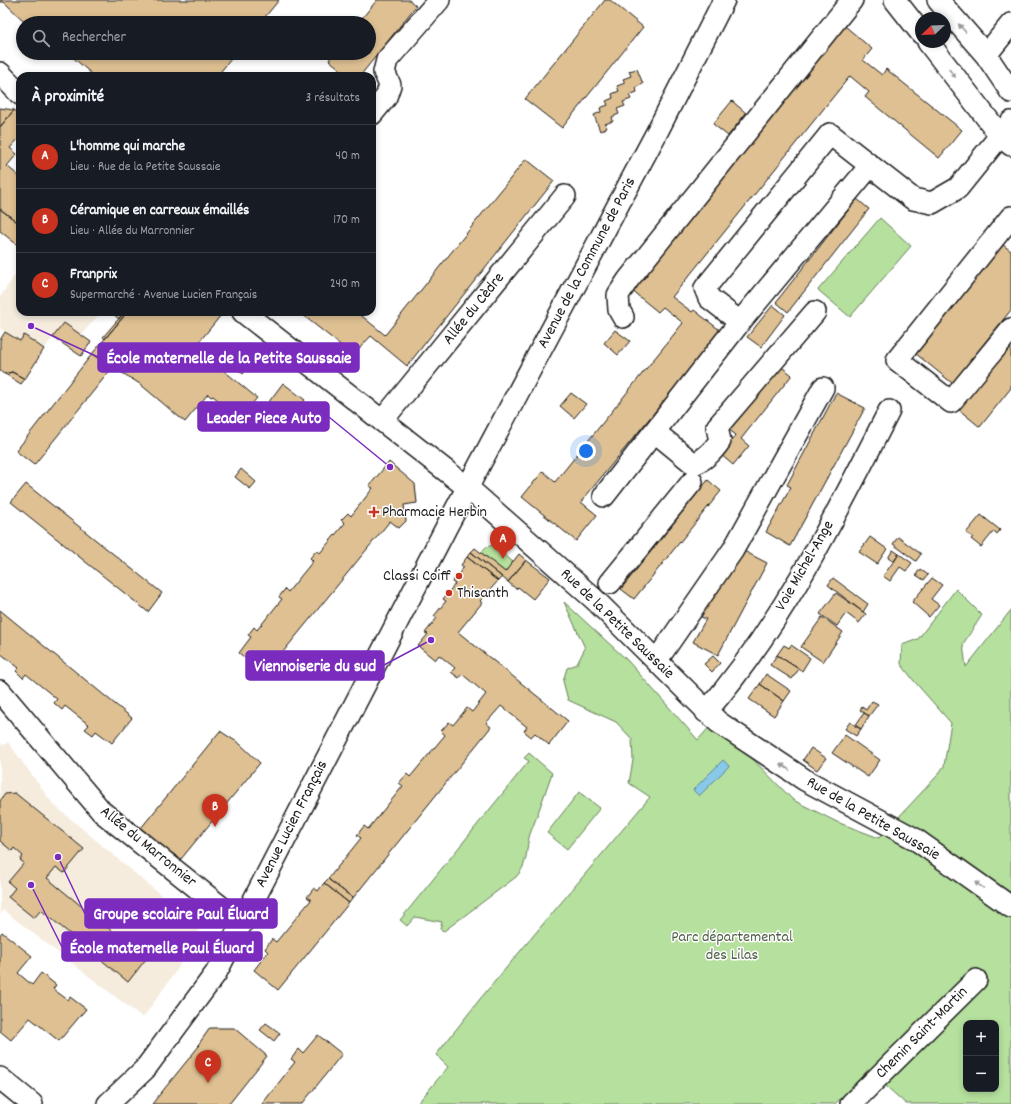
<!DOCTYPE html>
<html lang="fr">
<head>
<meta charset="utf-8">
<style>
  body { margin:0; font-family:Dekko,sans-serif; background:#242831; color:#f1f3f6 }
  .controls { position:absolute; right:12px; bottom:12px; display:grid; overflow:hidden; border-radius:8px; box-shadow:0 2px 6px #0003 }
  .controls button { width:36px; height:36px; display:grid; place-items:center; padding:0; border:0; border-bottom:1px solid #363941; background:#171b24; color:#f1f3f6; font:20px sans-serif }
  .compass { position:absolute; left:915px; top:12px; width:36px; height:36px; border-radius:50%; background:#171b24; box-shadow:0 2px 6px #0003; rotate:247deg }
  .you { position:absolute; left:586px; top:451px; width:14px; height:14px; margin:-10px; border:3px solid #fff; border-radius:50%; background:#1a73e8; box-shadow:0 0 0 6px #1a73e833 }
  .badge { display:grid; place-items:center; width:26px; height:26px; border-radius:50%; background:#c8321e; color:#fff; font-size:13px; font-weight:700 }
  .pin { position:absolute; translate:-50% -33px; filter:drop-shadow(0 1px 2px #0008) }
  .pin::after { content:''; position:absolute; top:21px; width:14px; height:12px; background:inherit; clip-path:polygon(0 0,100% 0,50% 100%) }
  .list { margin:0; padding:0; list-style:none }
  h2 { display:flex; justify-content:space-between; align-items:center; height:52px; margin:0; padding:0 16px; font-size:17px }
  h2 small { font-size:13px; font-weight:400; color:#9ea1a6 }
  .list li { display:grid; grid-template-columns:26px 1fr auto; gap:12px; align-items:center; box-sizing:border-box; height:64px; padding:0 16px; border-top:1px solid #363941 }
  .list b { display:block; font-size:15px; white-space:nowrap }
  .list p { margin:0; font-size:13px; white-space:nowrap; color:#9ea1a6 }
  .list em { font-size:13px; font-style:normal; color:#9ea1a6 }
  .icon { flex:none; width:22px; height:22px; fill:none; stroke:currentColor; stroke-width:2; stroke-linecap:round; stroke-linejoin:round }
  .map { position:relative; flex:none; width:1011px; height:1104px; overflow:hidden }
  .search { position:absolute; background:#171b24; box-shadow:0 2px 6px #0003; left:16px; top:16px; width:360px; height:44px; display:flex; align-items:center; gap:10px; box-sizing:border-box; padding:0 14px; border-radius:22px; color:#9ea1a6; font-size:15px }
  .panel { position:absolute; background:#171b24; box-shadow:0 2px 6px #0003; left:16px; top:72px; width:360px; height:244px; border-radius:12px }
  .map>svg:first-child { display:block }
  .built { fill:#f5ecde }
  .green { fill:#b5e09d; stroke:#687e5c; fill-rule:evenodd }
  .water { fill:#88c9e9; stroke:#5d8497 }
  .building { fill:#dec092; stroke:#1c1c1c }
  .lines { fill:none; stroke-linecap:round; stroke-linejoin:round }
  .minor-casing { stroke:#1c1c1c; stroke-width:24 }
  .minor { stroke:#fff; stroke-width:21 }
  .oneway { fill:#999 }
  .poi-dot { fill:#c8321e; stroke:#fff; stroke-width:1.5 }
  .labels { text-anchor:middle; dominant-baseline:central; stroke-width:3; stroke-linejoin:round; paint-order:stroke }
  .street-label { font-size:16px; fill:#1c1c1c; stroke:#fff }
  .poi-label { font-size:16px; fill:#1c1c1c; stroke:#fff; text-anchor:start }
  .park-label { font-size:16px; fill:#526149; stroke:#fff }
  .leader { fill:none; stroke:#7b2cbf; stroke-width:1.5 }
  .callout-dot { fill:#7b2cbf; stroke:#fff; stroke-width:1.5 }
  .callout { fill:#7b2cbf; stroke:#7b2cbf; stroke-width:1.5 }
  .callout-label { font-size:17px; text-anchor:middle; font-weight:bold; fill:#fff }
</style>
</head>
<body>
<div class="map">
<svg width="1011" height="1104" viewBox="0 0 1011 1104">
  <rect width="100%" height="100%" fill="#fff"/>
  <filter id="ink" filterUnits="userSpaceOnUse"><feTurbulence type="fractalNoise" baseFrequency=".025" numOctaves="2"/><feDisplacementMap in="SourceGraphic" scale="8" xChannelSelector="R" yChannelSelector="G"/><feConvolveMatrix kernelMatrix="1 2 1 2 8 2 1 2 1" color-interpolation-filters="sRGB"/></filter>
  <g filter="url(#ink)">
    <path class="built" d="M20,268V312H101L81,335L64,323L44,349L21,384L0,371V340L5,332L0,328V297Z
      M0,742L3,746L8,742L53,804L200,928L178,968L143,1018L3,910L0,914Z"/>
    <path class="green" d="M880,218L911,246L850,317L818,290Z
      M493,545L513,562L505,572L481,552L486,547Z
      M956,589L982,615L963,644L966,667L1011,610V1104H906L868,1070L835,1104H417L448,1067L436,1055L480,999L650,797L629,783L633,760L632,739L616,722L568,700L563,681L567,668L577,664L585,648L564,602L627,660L698,740L712,724L733,739L793,800L837,822L879,838L937,776L944,766L951,723L914,681L901,664L902,645L918,639ZM966,1023H996V1089H966Z
      M529,753L552,773C545,793 538,814 530,834C525,851 529,863 516,877L444,931L440,929L442,922L415,917L407,926L400,920L529,761L524,758Z
      M579,792L600,808L567,849L547,833Z"/>
    <path class="water" d="M723,760L729,766L699,796L693,790Z"/>
    <path class="building" d="M0,0H279L260,23H26L4,2H0Z
      M377,0H409L416,6L360,76H343L345,73L329,60L334,53H369V23H358Z
      M605,0H610L643,27L562,128L525,99Z
      M845,26L872,49L863,60L882,75L886,69L962,130L939,158L865,97L869,92L850,76L672,297L692,312L694,310L721,331L581,502L597,515L576,541L522,497L543,471L555,482L683,323L663,307L658,312L631,290Z
      M68,53H236L217,76H94Z
      M637,69L643,84L636,87L637,92L629,95L631,99L623,102L625,106L617,109L619,114L612,117L613,121L605,124L607,128L600,131L594,115L601,112L600,108L608,105L606,101L613,98L612,94L619,91L617,86L625,83L623,79L631,76L629,71Z
      M732,101L746,113L728,136L713,124Z
      M0,108L14,110L0,127Z
      M14,110L20,114V137L10,148L17,154L7,166L20,177V224L0,209V127Z
      M526,159L554,181L407,366L371,336L353,355L299,312H357L385,335Z
      M857,199L869,209L788,312L776,302Z
      M0,209L20,224V247L0,231Z
      M1003,245L1011,251V310L952,383L915,353Z
      M773,305L785,315L761,347L747,337Z
      M111,312H218L221,315L195,347L257,398L240,418L213,396L211,397L208,394L185,422L140,384L92,354L124,316L122,315L119,319Z
      M122,315L124,316L105,339L103,337Z
      M64,323L91,342L81,356L53,337Z
      M615,330L630,341L618,355L604,343Z
      M5,332L20,341L24,335L44,349L25,379L12,372L4,374L0,371V340Z
      M1011,343V388L980,427L958,409Z
      M239,350L253,362L243,374L229,362Z
      M92,354L112,368L34,465L16,451Z
      M779,365L792,375L741,439L749,446L733,465L720,454L736,435L728,429Z
      M12,372L25,379L21,384L5,374Z
      M283,383L305,400L289,420L268,403Z
      M571,393L586,404L574,418L560,406Z
      M836,393L865,408L790,546L766,532L791,487L787,485Z
      M389,462L415,484L417,503L404,505L406,521L399,528L390,521L265,674L239,653L251,637L248,635L254,627L257,630L282,599L279,597L285,589L288,592L313,561L310,558L316,551L320,553L345,523L341,520L348,513L351,516L373,488L369,486Z
      M241,469L256,482L250,489L235,477Z
      M708,480L721,491L634,599L621,589Z
      M26,484L162,593L148,612L11,502Z
      M981,515L1000,530L997,534L994,531L981,547L971,539L973,537L966,533Z
      M870,537L887,549L877,564L859,552Z
      M898,537L921,554L916,561L893,544Z
      M475,548L505,572L519,554L526,560L508,582L471,552Z
      M742,550L767,563L718,655L693,642L706,619L701,617L726,571L730,573Z
      M893,550L899,554L894,562L888,558Z
      M471,552L502,577L498,581L467,557Z
      M899,554L912,563L906,571L900,567L890,581L883,576Z
      M467,557L498,581L480,601L482,603L458,632L568,721L549,745L535,733L531,737L524,731L527,727L501,706L486,723L491,727L353,898L328,879L361,838L357,835L364,826L368,829L403,786L399,783L407,774L410,777L445,735L441,731L449,722L453,725L467,708L472,712L486,694L462,674L459,678L451,672L455,668L439,655L435,660L418,646L428,634L425,633L437,618L434,616L446,601L443,599L455,584L452,582L464,567L461,565Z
      M526,560L550,578L533,599L518,587L516,589L508,582Z
      M920,569L928,575L924,580L916,575Z
      M833,578L868,604L863,612L828,585Z
      M932,578L942,585L931,599L939,605L929,617L912,602Z
      M836,593L866,614L859,623L846,613L837,626L820,614Z
      M0,610L132,718L112,743L96,731L93,735L85,729L89,725L65,706L62,710L54,703L57,699L26,674L23,678L16,671L19,668L0,653Z
      M822,617L843,632L823,662L801,647Z
      M784,645L789,648L791,645L810,658L802,671L777,655Z
      M777,655L799,669L792,679L770,665Z
      M713,656L720,663L712,672L704,664Z
      M766,674L791,691L784,701L760,684Z
      M760,684L784,701L774,716L749,699Z
      M872,701L878,704L869,716L860,710L862,707L866,710Z
      M864,713L869,716L861,729L855,726Z
      M850,722L861,729L856,736L845,729Z
      M220,731L240,744L260,763L181,859L159,845L141,828Z
      M845,735L880,760L868,777L832,753Z
      M811,748L826,758L817,770L803,760Z
      M15,793L84,849L64,873L56,867L47,878L146,959L128,982L41,910L34,918L8,897L15,888L8,882L24,863L20,860L23,856L14,848L12,851L0,841V801L5,794Z
      M328,879L353,898L349,903L324,883Z
      M324,883L349,903L278,990L254,970L268,952L265,949L272,939L276,942L311,900L307,897L314,888L318,891Z
      M2,932L32,956L18,973L32,985L41,973L56,985L53,989L68,1000L70,997L86,1009L59,1041L30,1018L11,1040L0,1031V935Z
      M266,1023L280,1033L274,1041L260,1030Z
      M210,1028H234L267,1056L229,1104H152L199,1046L198,1045Z
      M318,1035L342,1054L302,1104H262L295,1062L291,1059L299,1049L303,1053Z"/>
    <g class="lines">
      <defs>
        <path id="minor" d="M895,0L921,33
          M938,0L986,55L1011,92
          M928,42L1000,135L1011,145
          M986,55L1011,24
          M0,73L20,94
          M372,114L386,97L390,85L384,72L387,60L439,0
          M1011,217L897,360L951,402L1011,329
          M243,312L468,488L594,599L718,722L805,780L915,839L1011,907
          M623,317L619,310L618,295L628,280L852,0
          M740,322L709,298L705,288L830,134L913,199L932,203L958,188L1011,122
          M382,421L565,196
          M655,432L694,464C706,459 713,451 720,441L717,427L815,312
          M604,496L740,322L870,166
          M610,583L692,482
          M657,660L733,550L823,388
          M0,691L102,812L241,923
          M706,712C783,623 836,515 889,411
          M0,1078L32,1104
          M108,1104L145,1069L216,973L448,524L657,132L724,0
          M851,1104L976,980"/>
      </defs>
      <use href="#minor" class="minor-casing"/>
      <use href="#minor" class="minor"/>
    </g>
    <defs><path id="oneway-solid" d="M-6-.8H1V-3.2L6.5 0L1 3.2V.8H-6Z"/></defs>
    <g class="oneway">
      <use href="#oneway-solid" transform="translate(962 28) rotate(-131)"/>
      <use href="#oneway-solid" transform="translate(952 73) rotate(52)"/>
      <use href="#oneway-solid" transform="translate(785 767) rotate(-147)"/>
      <use href="#oneway-solid" transform="translate(979 885) rotate(-145)"/>
    </g>
  </g>
  <g class="poi-dot">
    <path d="M372 506h4v4h4v4h-4v4h-4v-4h-4v-4h4z"/>
    <circle cx="459" cy="576" r="4"/>
    <circle cx="449" cy="593" r="4"/>
  </g>
  <g class="labels">
    <g class="street-label">
      <text transform="translate(587 263) rotate(-62)">Avenue de la Commune de Paris</text>
      <text transform="translate(474 309) rotate(-51)">Allée du Cèdre</text>
      <text transform="translate(805 566) rotate(-60)">Voie Michel-Ange</text>
      <text transform="translate(617 624) rotate(44)">Rue de la Petite Saussaie</text>
      <text transform="translate(873 819) rotate(30)">Rue de la Petite Saussaie</text>
      <text transform="translate(292 824) rotate(-63)">Avenue Lucien Français</text>
      <text transform="translate(148 847) rotate(39)">Allée du Marronnier</text>
      <text transform="translate(922 1033) rotate(-45)">Chemin Saint-Martin</text>
    </g>
    <g class="poi-label">
      <text x="382" y="512">Pharmacie Herbin</text>
      <text x="451" y="576" text-anchor="end">Classi Coiff</text>
      <text x="457" y="593">Thisanth</text>
    </g>
    <g class="park-label">
      <text x="732" y="937">Parc départemental<tspan x="732" dy="18">des Lilas</tspan></text>
    </g>
  </g>
  <path class="leader" d="M31 326L98 357M390 467L329 417M431 640L384 665M58 857L85 914M31 885L62 947"/>
  <g class="callout-dot">
    <circle cx="31" cy="326" r="4"/>
    <circle cx="390" cy="467" r="4"/>
    <circle cx="431" cy="640" r="4"/>
    <circle cx="58" cy="857" r="4"/>
    <circle cx="31" cy="885" r="4"/>
  </g>
  <g class="callout">
    <rect x="98" y="343" width="261" height="29" rx="4"/>
    <rect x="198" y="402" width="131" height="29" rx="4"/>
    <rect x="246" y="651" width="138" height="29" rx="4"/>
    <rect x="85" y="899" width="192" height="29" rx="4"/>
    <rect x="62" y="932" width="200" height="29" rx="4"/>
  </g>
  <g class="callout-label">
    <text x="229" y="363">École maternelle de la Petite Saussaie</text>
    <text x="264" y="423">Leader Piece Auto</text>
    <text x="315" y="671">Viennoiserie du sud</text>
    <text x="181" y="919">Groupe scolaire Paul Éluard</text>
    <text x="162" y="953">École maternelle Paul Éluard</text>
  </g>
</svg>
<div class="controls">
<button>+</button>
<button>−</button>
</div>
<svg class="compass" viewBox="-18 -18 36 36"><path d="M0-13l5 13h-10z" fill="#e53935"/><path d="M0 13l5-13h-10z" fill="#9ea1a6"/></svg>
<div class="you"></div>
<div class="pin badge" style="left:503px;top:559px">A</div>
<div class="pin badge" style="left:215px;top:827px">B</div>
<div class="pin badge" style="left:208px;top:1083px">C</div>
<div class="search"><svg class="icon" aria-label="search" viewBox="0 0 24 24"><circle cx="10" cy="10" r="6"/><path d="M15 15l6 6"/></svg>Rechercher</div>
<section class="panel">
<h2>À proximité<small>3 résultats</small></h2>
<ul class="list">
<li><span class="badge">A</span><div><b>L'homme qui marche</b><p>Lieu · Rue de la Petite Saussaie</p></div><em>40 m</em></li>
<li><span class="badge">B</span><div><b>Céramique en carreaux émaillés</b><p>Lieu · Allée du Marronnier</p></div><em>170 m</em></li>
<li><span class="badge">C</span><div><b>Franprix</b><p>Supermarché · Avenue Lucien Français</p></div><em>240 m</em></li>
</ul>
</section>
</div>
</body>
</html>
